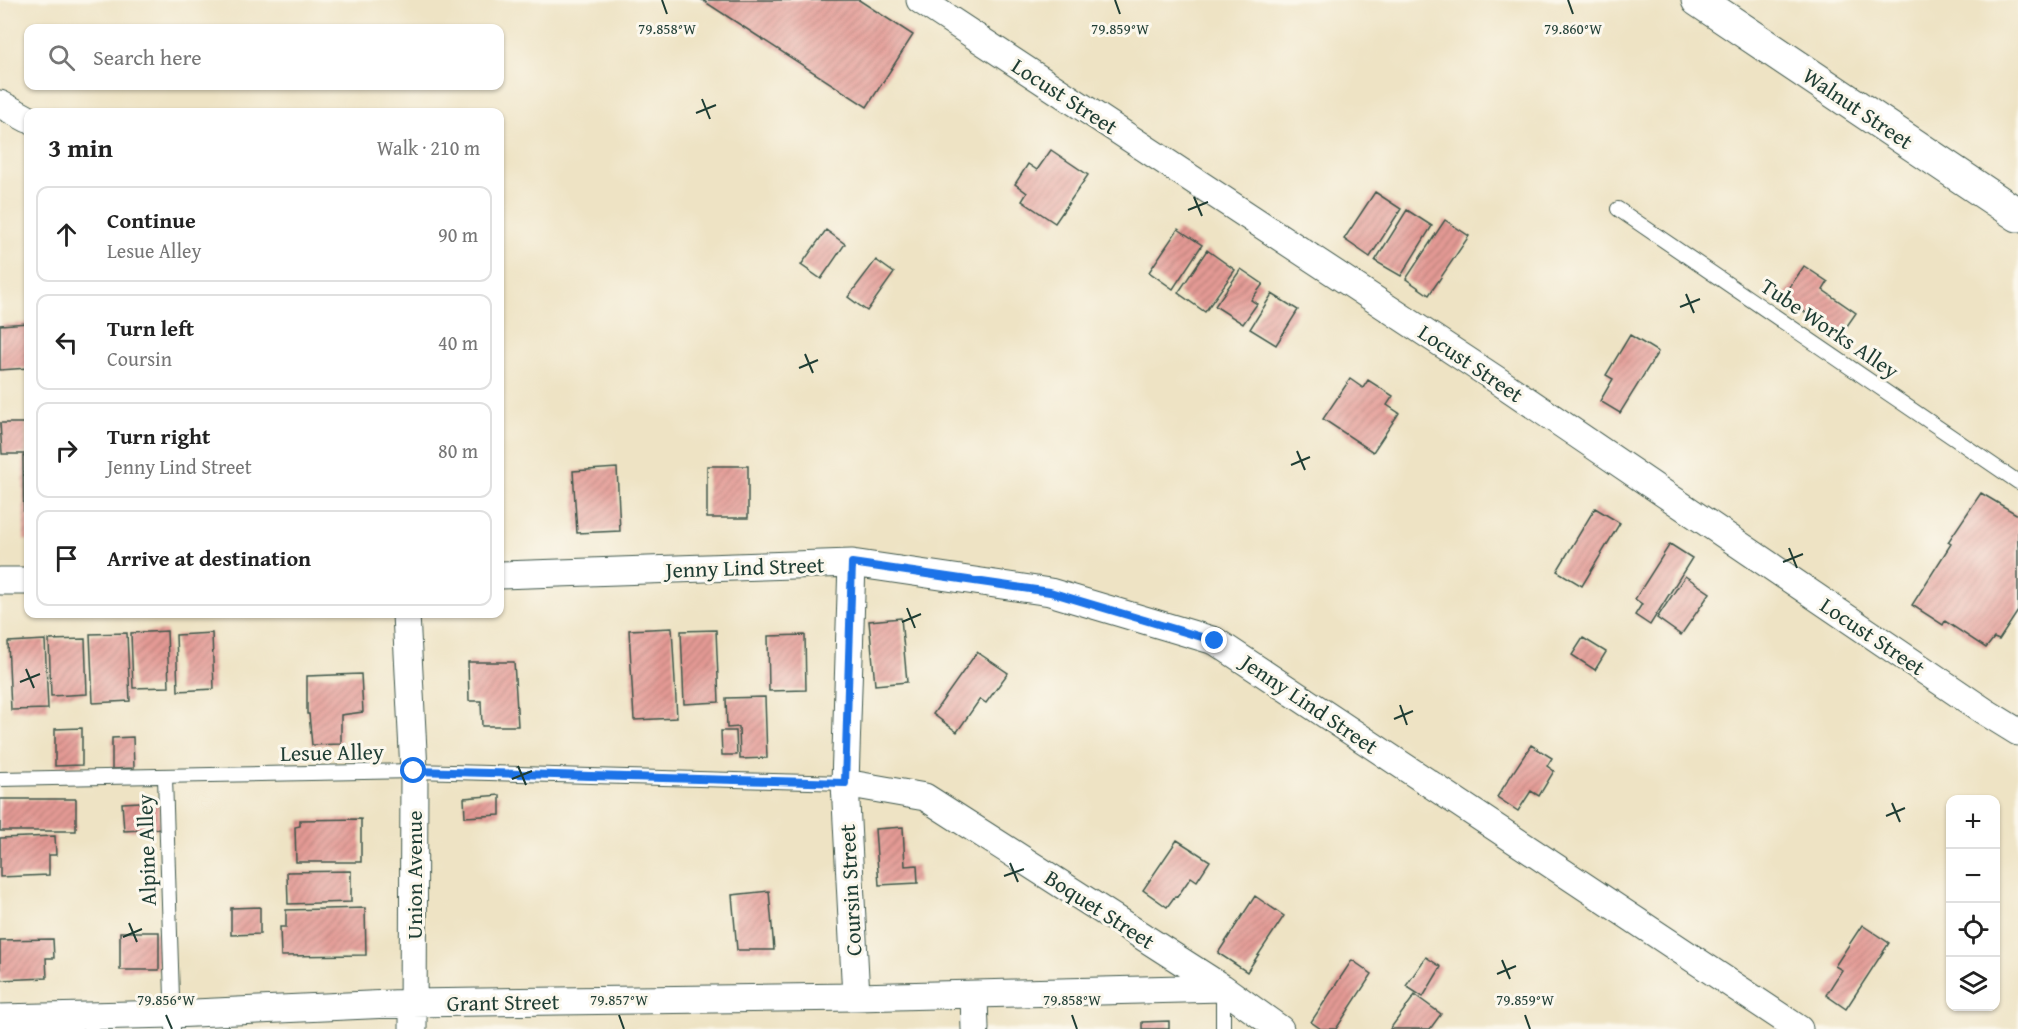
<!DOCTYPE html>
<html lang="en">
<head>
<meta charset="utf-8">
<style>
  body { margin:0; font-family:"Gentium Book Plus",serif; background:#f2f2f2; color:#222 }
  .controls { position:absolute; right:18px; bottom:18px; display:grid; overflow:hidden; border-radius:12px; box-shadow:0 2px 4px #0004 }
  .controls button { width:54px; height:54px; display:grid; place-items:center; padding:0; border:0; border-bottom:2px solid #e0e0e0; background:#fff; color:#222; font:30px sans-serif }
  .stop { position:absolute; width:18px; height:18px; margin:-14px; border:4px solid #1a73e8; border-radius:50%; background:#fff }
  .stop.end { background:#1a73e8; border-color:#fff; box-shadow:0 2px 6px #0008 }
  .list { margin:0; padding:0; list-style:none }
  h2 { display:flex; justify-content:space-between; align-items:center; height:78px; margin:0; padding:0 24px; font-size:26px }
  h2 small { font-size:20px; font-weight:400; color:#767676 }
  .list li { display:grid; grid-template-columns:39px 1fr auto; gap:18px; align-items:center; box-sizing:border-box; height:96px; margin:0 12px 12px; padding:0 12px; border:2px solid #e0e0e0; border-radius:12px }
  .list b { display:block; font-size:22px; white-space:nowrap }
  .list p { margin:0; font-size:20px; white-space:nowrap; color:#767676 }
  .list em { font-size:20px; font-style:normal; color:#767676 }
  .icon { flex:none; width:33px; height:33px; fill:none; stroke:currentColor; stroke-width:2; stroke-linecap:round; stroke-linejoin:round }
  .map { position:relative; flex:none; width:2018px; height:1029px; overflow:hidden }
  .search { position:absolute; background:#fff; box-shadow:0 2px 4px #0004; left:24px; top:24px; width:480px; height:66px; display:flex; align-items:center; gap:15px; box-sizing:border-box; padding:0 21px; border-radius:12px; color:#767676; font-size:22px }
  .panel { position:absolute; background:#fff; box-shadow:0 2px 4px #0004; left:24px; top:108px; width:480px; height:510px; border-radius:12px }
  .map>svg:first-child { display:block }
  .building { fill:url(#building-hatch) }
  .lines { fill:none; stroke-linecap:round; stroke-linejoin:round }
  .lane-casing { stroke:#3e564a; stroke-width:16 }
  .street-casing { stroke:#3e564a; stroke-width:29 }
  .primary-casing { stroke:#3e564a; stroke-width:35 }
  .lane { stroke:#fff; stroke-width:14 }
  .street { stroke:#fff; stroke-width:27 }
  .primary { stroke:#fff; stroke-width:33 }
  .route { stroke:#1a73e8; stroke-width:8 }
  .ticks { fill:none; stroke:#1f3d34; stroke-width:2 }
  .labels { text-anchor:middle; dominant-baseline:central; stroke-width:6; stroke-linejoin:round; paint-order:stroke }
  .street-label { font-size:22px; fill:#1f3d34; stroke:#fbf7ec }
  .ticks-label { font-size:15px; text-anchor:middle; fill:#1f3d34; stroke:#fbf7ec; stroke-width:6; stroke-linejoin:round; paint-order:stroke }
</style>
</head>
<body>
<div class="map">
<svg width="2018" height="1029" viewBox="0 0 2018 1029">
  <defs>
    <pattern id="building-hatch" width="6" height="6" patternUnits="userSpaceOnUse" patternTransform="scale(1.5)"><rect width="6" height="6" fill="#e49a94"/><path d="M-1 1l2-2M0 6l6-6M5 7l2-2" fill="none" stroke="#b87f7a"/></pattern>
  </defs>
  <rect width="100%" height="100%" fill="#fbf7ec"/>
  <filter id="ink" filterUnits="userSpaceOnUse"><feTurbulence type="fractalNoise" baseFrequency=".0167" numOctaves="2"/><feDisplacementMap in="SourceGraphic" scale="12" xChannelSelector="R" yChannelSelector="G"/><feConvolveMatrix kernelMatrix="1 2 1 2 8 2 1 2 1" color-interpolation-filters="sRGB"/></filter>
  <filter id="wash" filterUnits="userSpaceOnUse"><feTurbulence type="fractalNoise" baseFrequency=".008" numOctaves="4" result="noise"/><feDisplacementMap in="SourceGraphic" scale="24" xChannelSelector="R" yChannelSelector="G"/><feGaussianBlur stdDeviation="1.35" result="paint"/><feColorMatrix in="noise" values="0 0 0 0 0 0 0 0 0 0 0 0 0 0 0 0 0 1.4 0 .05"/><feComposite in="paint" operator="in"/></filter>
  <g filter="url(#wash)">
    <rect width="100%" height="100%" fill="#eee3c4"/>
    <g id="blocks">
      <path class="building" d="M702,0H859L913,35L867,107Z
        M1051,150L1088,175L1055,223L1022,201L1027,193L1015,184L1028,164L1037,170Z
        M1375,192L1401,209L1370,257L1344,239Z
        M1407,210L1432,226L1401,276L1375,261Z
        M1445,220L1469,236L1429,295L1406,279Z
        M1178,229L1202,245L1173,289L1149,272Z
        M826,230L845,244L821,279L801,265Z
        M1207,250L1235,270L1205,312L1178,293Z
        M876,260L894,273L867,311L848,297Z
        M1804,266L1828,282L1823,290L1856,313L1840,336L1783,297Z
        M1241,269L1263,284L1251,300L1257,304L1243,324L1215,306Z
        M1272,294L1298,310L1276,345L1250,329Z
        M28,323V368L0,370V325Z
        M1630,335L1658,352L1620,413L1600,401L1613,379L1606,375Z
        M1350,379L1363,388L1368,380L1393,396L1387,405L1399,413L1373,452L1323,419Z
        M0,423H26V454H2Z
        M23,456H28V540H24Z
        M707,466H748V518H707Z
        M617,468L620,531L577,533L573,471Z
        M1981,493L2018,515V611L1999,640L1994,638L1986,648L1945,621L1943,625L1912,605L1951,544L1948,542Z
        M1595,508L1620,523L1582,586L1557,571Z
        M1670,544L1692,558L1650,625L1635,615L1642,604L1635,599Z
        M1685,576L1710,593L1681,635L1657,618Z
        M901,618L907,682L875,685L869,621Z
        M672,628L677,718L634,720L629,630Z
        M716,630L719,702L684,704L681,631Z
        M167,631L169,687L133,688L131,633Z
        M127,633L130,701L93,703L90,634Z
        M212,633L214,689L178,691L176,635Z
        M805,635L806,690L769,691L768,636Z
        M1583,638L1606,652L1595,670L1572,655Z
        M85,639L87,694L51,696L49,640Z
        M45,640L48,709L11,710L8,642Z
        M977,652L1008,673L986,703L980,699L957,732L933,714Z
        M468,662H514L518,726H482L481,701H469Z
        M361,674L363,712L341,715V744L312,745L309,714H307V676Z
        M765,697L767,758L740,759L739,727L727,728L726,698Z
        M82,728V765L55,766V729Z
        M721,731H736L737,755H722Z
        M133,737L134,768L112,769V738Z
        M1531,745L1552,758L1547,766L1554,771L1539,796L1531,791L1518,811L1497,797Z
        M500,795V815L465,817L464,798Z
        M0,799H76V831H0Z
        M159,801L160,829L124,831L122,803Z
        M361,819V862H296L295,827L300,826V820Z
        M903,827L905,866L917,865L918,883L879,885L875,829Z
        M55,836L56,855H49V875L0,877V838Z
        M1177,840L1210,861L1197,881L1191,877L1177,897L1175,896L1167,907L1143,890Z
        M351,871V902L288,904L287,872Z
        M769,891L774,950H737L732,895Z
        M1255,896L1284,916L1247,972L1218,953Z
        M260,907V934L231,935V908Z
        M365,908L366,955L281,956L280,927H286V910Z
        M1862,925L1889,943L1846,1009L1826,995L1842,970L1835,966Z
        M120,932H159V970H120Z
        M53,939L54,958H46L47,978L0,980V940Z
        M1426,957L1441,967L1423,997L1406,986Z
        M1352,960L1372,974L1336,1029H1321L1311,1022Z
        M1415,995L1441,1014L1430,1029H1390Z
        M1169,1021V1029H1142V1022Z"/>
    </g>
  </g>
  <g filter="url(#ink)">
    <use href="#blocks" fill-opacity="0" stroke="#3e564a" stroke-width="1.5"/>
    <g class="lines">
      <defs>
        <path id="lane" d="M1618,209L2018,482
          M165,777L173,1029
          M0,779L414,771L845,783
          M1223,988V1029"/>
        <path id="street" d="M920,0L1497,380L1984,711L2018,732
          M0,104L28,119
          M852,563L845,783L856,997
          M500,575L852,563L1050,592L1215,641L1799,1029
          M0,581H28
          M406,614L414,771L413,1029
          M845,783L925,797L1223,988L1280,1029
          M974,995L975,1029
          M0,1018L173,1014L412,1003L856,997L1223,988"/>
        <path id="primary" d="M1698,0L2018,215"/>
      </defs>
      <use href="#lane" class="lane-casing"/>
      <use href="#street" class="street-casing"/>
      <use href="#primary" class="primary-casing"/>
      <use href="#lane" class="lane"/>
      <use href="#street" class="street"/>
      <use href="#primary" class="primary"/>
    </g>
  </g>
  <g class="lines" filter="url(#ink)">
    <path class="route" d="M414,771L845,783L852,563L1050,592L1215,641"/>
  </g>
  <path class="ticks" d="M662,0L667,14M1115,0L1120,14M1568,0L1573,14M702,99L710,119M696,113L716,105M1194,197L1202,216M1188,210L1208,202M1686,294L1694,313M1680,307L1700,299M805,354L813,373M799,368L818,360M1297,451L1305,470M1291,465L1310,457M1789,548L1797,568M1783,562L1803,554M907,608L915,628M902,622L921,614M26,669L34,688M20,682L40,674M1400,705L1407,725M1394,719L1413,711M518,766L526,785M512,779L532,771M1892,803L1900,822M1886,816L1905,808M1010,863L1018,882M1004,876L1024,869M129,923L137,942M123,937L142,929M1502,960L1510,979M1497,974L1516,966M166,1015L172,1029M619,1015L624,1029M1072,1015L1077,1029M1525,1015L1530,1029"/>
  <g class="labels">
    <g class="street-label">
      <text transform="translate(1065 96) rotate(33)">Locust Street</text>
      <text transform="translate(1858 108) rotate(34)">Walnut Street</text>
      <text transform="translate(1830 328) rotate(34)">Tube Works Alley</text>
      <text transform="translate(1471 363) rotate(34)">Locust Street</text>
      <text transform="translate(745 567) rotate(-2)">Jenny Lind Street</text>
      <text transform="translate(1873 636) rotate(34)">Locust Street</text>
      <text transform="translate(1310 704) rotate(34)">Jenny Lind Street</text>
      <text transform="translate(332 752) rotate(-1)">Lesue Alley</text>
      <text transform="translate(146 850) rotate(-92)">Alpine Alley</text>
      <text transform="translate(414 875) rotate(-90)">Union Avenue</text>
      <text transform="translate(850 890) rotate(-93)">Coursin Street</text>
      <text transform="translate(1100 909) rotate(33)">Boquet Street</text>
      <text transform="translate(503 1002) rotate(-1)">Grant Street</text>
    </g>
  </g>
  <g class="ticks-label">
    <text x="1120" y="34">79.859°W</text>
    <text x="1573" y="34">79.860°W</text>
    <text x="667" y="34">79.858°W</text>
    <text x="166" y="1005">79.856°W</text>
    <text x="619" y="1005">79.857°W</text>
    <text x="1072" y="1005">79.858°W</text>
    <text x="1525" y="1005">79.859°W</text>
  </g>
</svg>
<div class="controls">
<button>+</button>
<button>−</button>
<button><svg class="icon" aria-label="locate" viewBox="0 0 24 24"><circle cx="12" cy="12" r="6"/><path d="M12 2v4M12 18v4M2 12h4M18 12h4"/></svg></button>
<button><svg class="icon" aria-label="layers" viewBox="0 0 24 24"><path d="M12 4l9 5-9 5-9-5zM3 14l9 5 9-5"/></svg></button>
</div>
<div class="stop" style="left:414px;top:771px"></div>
<div class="stop end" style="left:1215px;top:641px"></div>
<div class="search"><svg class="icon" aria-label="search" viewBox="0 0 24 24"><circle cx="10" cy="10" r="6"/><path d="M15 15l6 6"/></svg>Search here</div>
<section class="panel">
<h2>3 min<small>Walk · 210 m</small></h2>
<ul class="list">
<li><svg class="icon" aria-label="ahead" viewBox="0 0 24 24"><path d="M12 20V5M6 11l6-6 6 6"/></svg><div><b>Continue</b><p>Lesue Alley</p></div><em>90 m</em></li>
<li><svg class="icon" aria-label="left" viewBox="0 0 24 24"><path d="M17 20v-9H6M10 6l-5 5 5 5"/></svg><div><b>Turn left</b><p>Coursin</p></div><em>40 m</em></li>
<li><svg class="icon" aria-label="right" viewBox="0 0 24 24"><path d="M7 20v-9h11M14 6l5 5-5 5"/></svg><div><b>Turn right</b><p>Jenny Lind Street</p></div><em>80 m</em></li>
<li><svg class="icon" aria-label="arrive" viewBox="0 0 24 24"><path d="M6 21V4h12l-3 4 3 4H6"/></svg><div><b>Arrive at destination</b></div></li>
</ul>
</section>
</div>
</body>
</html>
